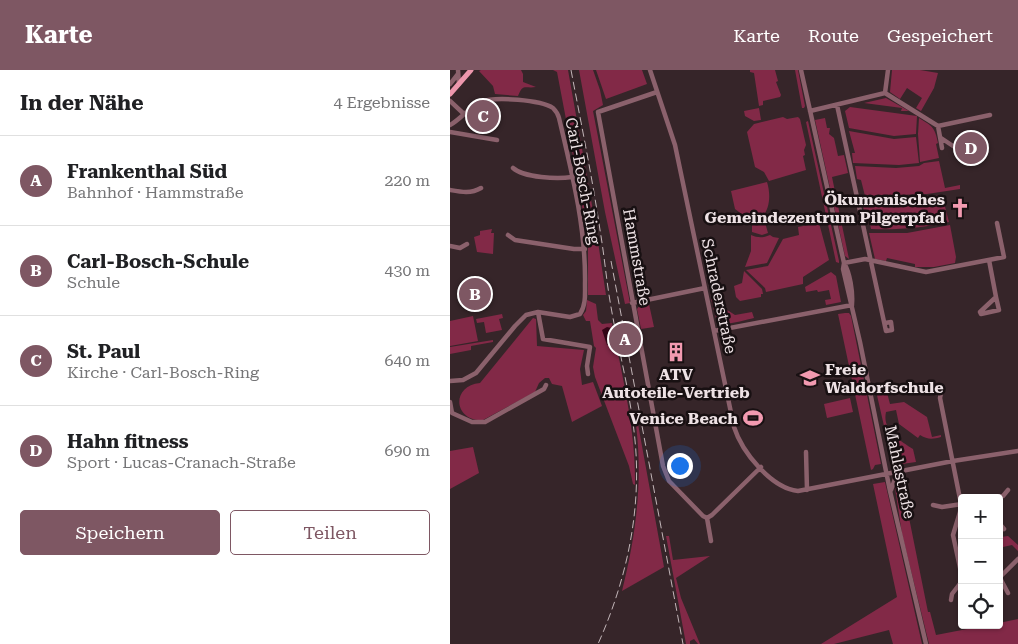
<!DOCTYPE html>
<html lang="de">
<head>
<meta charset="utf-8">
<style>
  body { margin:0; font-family:"Roboto Serif",serif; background:#f6f6f6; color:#202124 }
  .controls { position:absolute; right:15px; bottom:15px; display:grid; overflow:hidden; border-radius:5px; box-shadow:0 1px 4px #0004 }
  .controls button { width:45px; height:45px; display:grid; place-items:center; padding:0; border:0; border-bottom:1px solid #e0e0e0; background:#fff; color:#202124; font:25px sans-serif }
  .you { position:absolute; left:229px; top:395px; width:18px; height:18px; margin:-12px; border:4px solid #fff; border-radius:50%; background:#1a73e8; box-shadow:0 0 0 8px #1a73e833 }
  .badge { display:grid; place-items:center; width:32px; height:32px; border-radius:50%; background:#7e5763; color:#fff; font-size:16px; font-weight:700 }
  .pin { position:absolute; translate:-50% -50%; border:2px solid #fff; box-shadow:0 1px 5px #0006 }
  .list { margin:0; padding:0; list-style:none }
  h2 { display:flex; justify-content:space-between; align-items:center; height:65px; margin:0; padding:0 20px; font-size:21px }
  h2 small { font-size:16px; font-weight:400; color:#757577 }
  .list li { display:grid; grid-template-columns:32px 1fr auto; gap:15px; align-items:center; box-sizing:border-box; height:90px; padding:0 20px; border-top:1px solid #e0e0e0 }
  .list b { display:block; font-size:19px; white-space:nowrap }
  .list p { margin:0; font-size:16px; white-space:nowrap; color:#757577 }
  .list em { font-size:16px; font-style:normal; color:#757577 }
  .actions { display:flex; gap:10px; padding:15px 20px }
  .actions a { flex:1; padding:11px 0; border:1px solid #7e5763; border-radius:5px; text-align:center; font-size:18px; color:#7e5763 }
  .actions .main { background:#7e5763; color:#fff }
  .icon { flex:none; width:28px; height:28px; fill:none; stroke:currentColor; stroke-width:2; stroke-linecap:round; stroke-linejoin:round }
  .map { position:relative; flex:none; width:568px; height:574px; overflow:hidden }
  header { display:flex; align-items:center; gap:30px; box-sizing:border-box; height:70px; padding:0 25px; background:#7e5763; color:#fff }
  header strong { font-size:24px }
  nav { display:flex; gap:28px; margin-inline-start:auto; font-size:18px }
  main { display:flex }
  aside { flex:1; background:#fff }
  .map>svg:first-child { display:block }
  .green { fill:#822947 }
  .water { fill:#350617 }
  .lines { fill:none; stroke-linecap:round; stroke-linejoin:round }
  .minor { stroke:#8b616c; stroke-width:4.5 }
  .major { stroke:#ed97ad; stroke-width:5 }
  .rail { stroke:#c3b6b9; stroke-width:1; stroke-dasharray:8 4; stroke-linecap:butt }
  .labels { text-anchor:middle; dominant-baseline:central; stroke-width:5; stroke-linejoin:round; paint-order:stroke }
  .street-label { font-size:16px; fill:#eee2e5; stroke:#181012 }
  .poi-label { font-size:16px; font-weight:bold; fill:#eee2e5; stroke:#181012; text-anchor:end }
</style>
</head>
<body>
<header>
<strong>Karte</strong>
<nav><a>Karte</a><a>Route</a><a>Gespeichert</a></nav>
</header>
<main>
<aside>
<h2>In der Nähe<small>4 Ergebnisse</small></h2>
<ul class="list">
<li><span class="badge">A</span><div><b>Frankenthal Süd</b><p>Bahnhof · Hammstraße</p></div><em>220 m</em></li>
<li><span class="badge">B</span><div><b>Carl-Bosch-Schule</b><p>Schule</p></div><em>430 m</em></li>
<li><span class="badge">C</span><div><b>St. Paul</b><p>Kirche · Carl-Bosch-Ring</p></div><em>640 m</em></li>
<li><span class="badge">D</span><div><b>Hahn fitness</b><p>Sport · Lucas-Cranach-Straße</p></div><em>690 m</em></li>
</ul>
<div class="actions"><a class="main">Speichern</a><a>Teilen</a></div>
</aside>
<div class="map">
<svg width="568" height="574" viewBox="0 0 568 574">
  <rect width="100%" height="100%" fill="#362529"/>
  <path class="green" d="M31,0H71L73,4V12L86,17C75,19 73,13 68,26L45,24L43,16L29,1Z
    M103,0H118L145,152L156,225H138V179L131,128L107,2Z
    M129,0H143L150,20L153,35L143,41L180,233L175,234L155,142Z
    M146,0H192L197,14L156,29Z
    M300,0H325L328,11L326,12L331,25L330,27L313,31V35L309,36L304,3L300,2Z
    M345,0H348L355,36L354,38H352Z
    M442,0H470L488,3L484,18L471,41L466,38L472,28L457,18L450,29L440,22Z
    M436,28L459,41H451L452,38L414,33Z
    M400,37L467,46L466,64L444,66L399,58L395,41Z
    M309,38L311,50L304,51L295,46L294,41Z
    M333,47L337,49L348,47L350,49L356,75L354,80L355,85L353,86L356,100L319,111L314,102L305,97L297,62L304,54Z
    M375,48L377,58H380L379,64L384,68L388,86L394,85L398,103L382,107L399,189L395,186L365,50Z
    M469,48C482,56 485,57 488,73L486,74L489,88L470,92L468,64Z
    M358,51L389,191V193L386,192L356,52Z
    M399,61L444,69L466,67L469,93L449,95L403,93L402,83H405Z
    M489,91L495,118L510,115V119L477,124L415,126L411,110L407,109L405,96L446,98L469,96L474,93Z
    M317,112C321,125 320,139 311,149L301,151L285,139L281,121Z
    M492,125L499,152C473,158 448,160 421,159L418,144L414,143L412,128L476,127Z
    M314,149L318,163L312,165L302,162V153L311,151Z
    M369,153L379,190L353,207V214L316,222L315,218L296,200L318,196L333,169L349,165L348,157Z
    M500,155L506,187L505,193L484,197H465V194L437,188L436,191L425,189L419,163H457Z
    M42,159L41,163H44L43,184L27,182L24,167L30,165V161Z
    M301,165C308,168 313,168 320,165L323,167L329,168L317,193L295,197L301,181Z
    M294,201L312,219L313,224H311V227L290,231L286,227L284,216L292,213Z
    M381,202L386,206L391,232L376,235L375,230L381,229L379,220L368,222L367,220L356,222L355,217Z
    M268,227L271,236L285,245L302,242L304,248C294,250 274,257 267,252L261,229Z
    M137,230L146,234L148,250L152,254L162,253C172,306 186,360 185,415L183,414L179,396L145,307L143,297L146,278L144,276L140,251H136L133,245L136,241Z
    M199,234L204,257L191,259L187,239L190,235Z
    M395,243H399L401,246L431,394L425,395L423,399L421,400L388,244Z
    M52,244L53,248L49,249L52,260L36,263L34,252L27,253L26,249Z
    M23,246L28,271L0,276V251Z
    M83,248L86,249L87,276L134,280L130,299L132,315L143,312L152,336L122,352L112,316L102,314L99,308H95L89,313L85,322L33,350C4,352 0,316 30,313Z
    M43,270V272L21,276V280L0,284V277Z
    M436,319L440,334L454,332L477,347L482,367L491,365V367C483,369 478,370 470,365L468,368L449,354L446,340L436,342C432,360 449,370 463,379L466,392L445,395L442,391L426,321Z
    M400,328L403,342L377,348L374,334Z
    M188,354L214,497L172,521C186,465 193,412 186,355Z
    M23,377L29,403L0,419V381Z
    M451,408L478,542H480L486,565L538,555H549V553L568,549V574H479L452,464L445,418Z
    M435,412L472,574H443L439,560L384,574H371L447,527L423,414Z
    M216,466H219L223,490L260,486L226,508L231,528L250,574H248L244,569L240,571V574H236Z
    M558,466L568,475V481L562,475L553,477L551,467Z"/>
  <path class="water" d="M157,257L161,258L164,272L163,274L157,275L152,260Z"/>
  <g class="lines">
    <path class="minor" d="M8,0L9,14
      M200,0L225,75L284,357C292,382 321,418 348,421L503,391L568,381
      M351,0L394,193C400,203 403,222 402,234
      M0,14L8,4
      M207,22L148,42L213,396L219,411L253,446L257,448
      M435,23L488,56L540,45
      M0,31L14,44
      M387,35L436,261L442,260L441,252L435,253
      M360,41L435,23L438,0
      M0,55C11,49 18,38 31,32C45,26 91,30 103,38C106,41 108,44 109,48C122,103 136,158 135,214C135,224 136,235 130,244L120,247L88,242L76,245L65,256L26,303L13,310L0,311
      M488,56L492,78
      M0,62L47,70
      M491,68L503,76
      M63,98C74,108 108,109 122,107
      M0,120C11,122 21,124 31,118
      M58,165L65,170L124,179H135
      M0,176L10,178L17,174
      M539,190L546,227L530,242L531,244L549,240L546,227
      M394,193L393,199L410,272L440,421L476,574
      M394,193L415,189L476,202L554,187L547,153
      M182,233L255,218
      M88,242L93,269L140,277L137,296L138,304
      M264,261L402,235
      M492,317L490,328L511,434L510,442L503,465L512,507
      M0,332L2,343L22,352H35L94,319L96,315
      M356,382L357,420
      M441,420L445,409L451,401
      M543,428L553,426L558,420
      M483,435L492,437L512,434
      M257,448L262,445L311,397
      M257,448L261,471
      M549,453L554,459
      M549,508L568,489
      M550,508L558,523
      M501,530L502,524L512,511"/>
    <path class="major" d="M0,24L21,0"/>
    <path class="rail" d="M121,0C131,53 142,106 150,160C154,183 156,207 160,231C167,274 179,317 184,361C193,434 178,507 148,574
      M161,191L233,574"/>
  </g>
  <defs>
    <symbol id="church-bare" viewBox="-9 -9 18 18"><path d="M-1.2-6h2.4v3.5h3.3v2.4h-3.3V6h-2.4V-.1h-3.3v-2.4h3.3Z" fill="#f29ab0" stroke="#181012" stroke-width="2.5" paint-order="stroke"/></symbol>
    <symbol id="building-bare" viewBox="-9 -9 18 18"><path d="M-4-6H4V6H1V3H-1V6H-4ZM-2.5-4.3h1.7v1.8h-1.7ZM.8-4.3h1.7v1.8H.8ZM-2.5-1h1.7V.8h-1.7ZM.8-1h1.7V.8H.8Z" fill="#f29ab0" stroke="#181012" stroke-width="2.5" paint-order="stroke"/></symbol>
    <symbol id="school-bare" viewBox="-9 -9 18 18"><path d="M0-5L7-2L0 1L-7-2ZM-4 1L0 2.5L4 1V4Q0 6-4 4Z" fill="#f29ab0" stroke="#181012" stroke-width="2.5" paint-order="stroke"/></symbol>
    <symbol id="stadium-bare" viewBox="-9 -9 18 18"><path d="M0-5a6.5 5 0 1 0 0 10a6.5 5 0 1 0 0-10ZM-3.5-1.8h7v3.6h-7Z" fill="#f29ab0" stroke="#181012" stroke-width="2.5" paint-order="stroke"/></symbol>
  </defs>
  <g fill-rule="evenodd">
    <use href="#church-bare" x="496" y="124" width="28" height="28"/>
    <use href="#building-bare" x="212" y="268" width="28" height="28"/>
    <use href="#school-bare" x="346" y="294" width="28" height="28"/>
    <use href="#stadium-bare" x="289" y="334" width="28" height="28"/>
  </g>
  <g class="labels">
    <g class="street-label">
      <text transform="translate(133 111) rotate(79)">Carl-Bosch-Ring</text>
      <text transform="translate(187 187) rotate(80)">Hammstraße</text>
      <text transform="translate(269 226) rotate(78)">Schraderstraße</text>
      <text transform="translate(450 402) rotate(78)">Mahlastraße</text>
    </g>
    <g class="poi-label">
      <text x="495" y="129">Ökumenisches<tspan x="495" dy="18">Gemeindezentrum Pilgerpfad</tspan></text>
      <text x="375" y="299" text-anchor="start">Freie<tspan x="375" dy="18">Waldorfschule</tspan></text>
      <text x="226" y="304" text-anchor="middle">ATV<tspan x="226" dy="18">Autoteile-Vertrieb</tspan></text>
      <text x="288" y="348">Venice Beach</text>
    </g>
  </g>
</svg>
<div class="controls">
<button>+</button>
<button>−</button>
<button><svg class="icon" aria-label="locate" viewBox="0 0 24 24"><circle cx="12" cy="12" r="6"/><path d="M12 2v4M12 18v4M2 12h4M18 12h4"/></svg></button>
</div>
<div class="you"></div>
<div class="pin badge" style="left:175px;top:269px">A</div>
<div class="pin badge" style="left:25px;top:224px">B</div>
<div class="pin badge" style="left:33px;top:46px">C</div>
<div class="pin badge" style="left:521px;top:78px">D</div>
</div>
</main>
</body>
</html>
